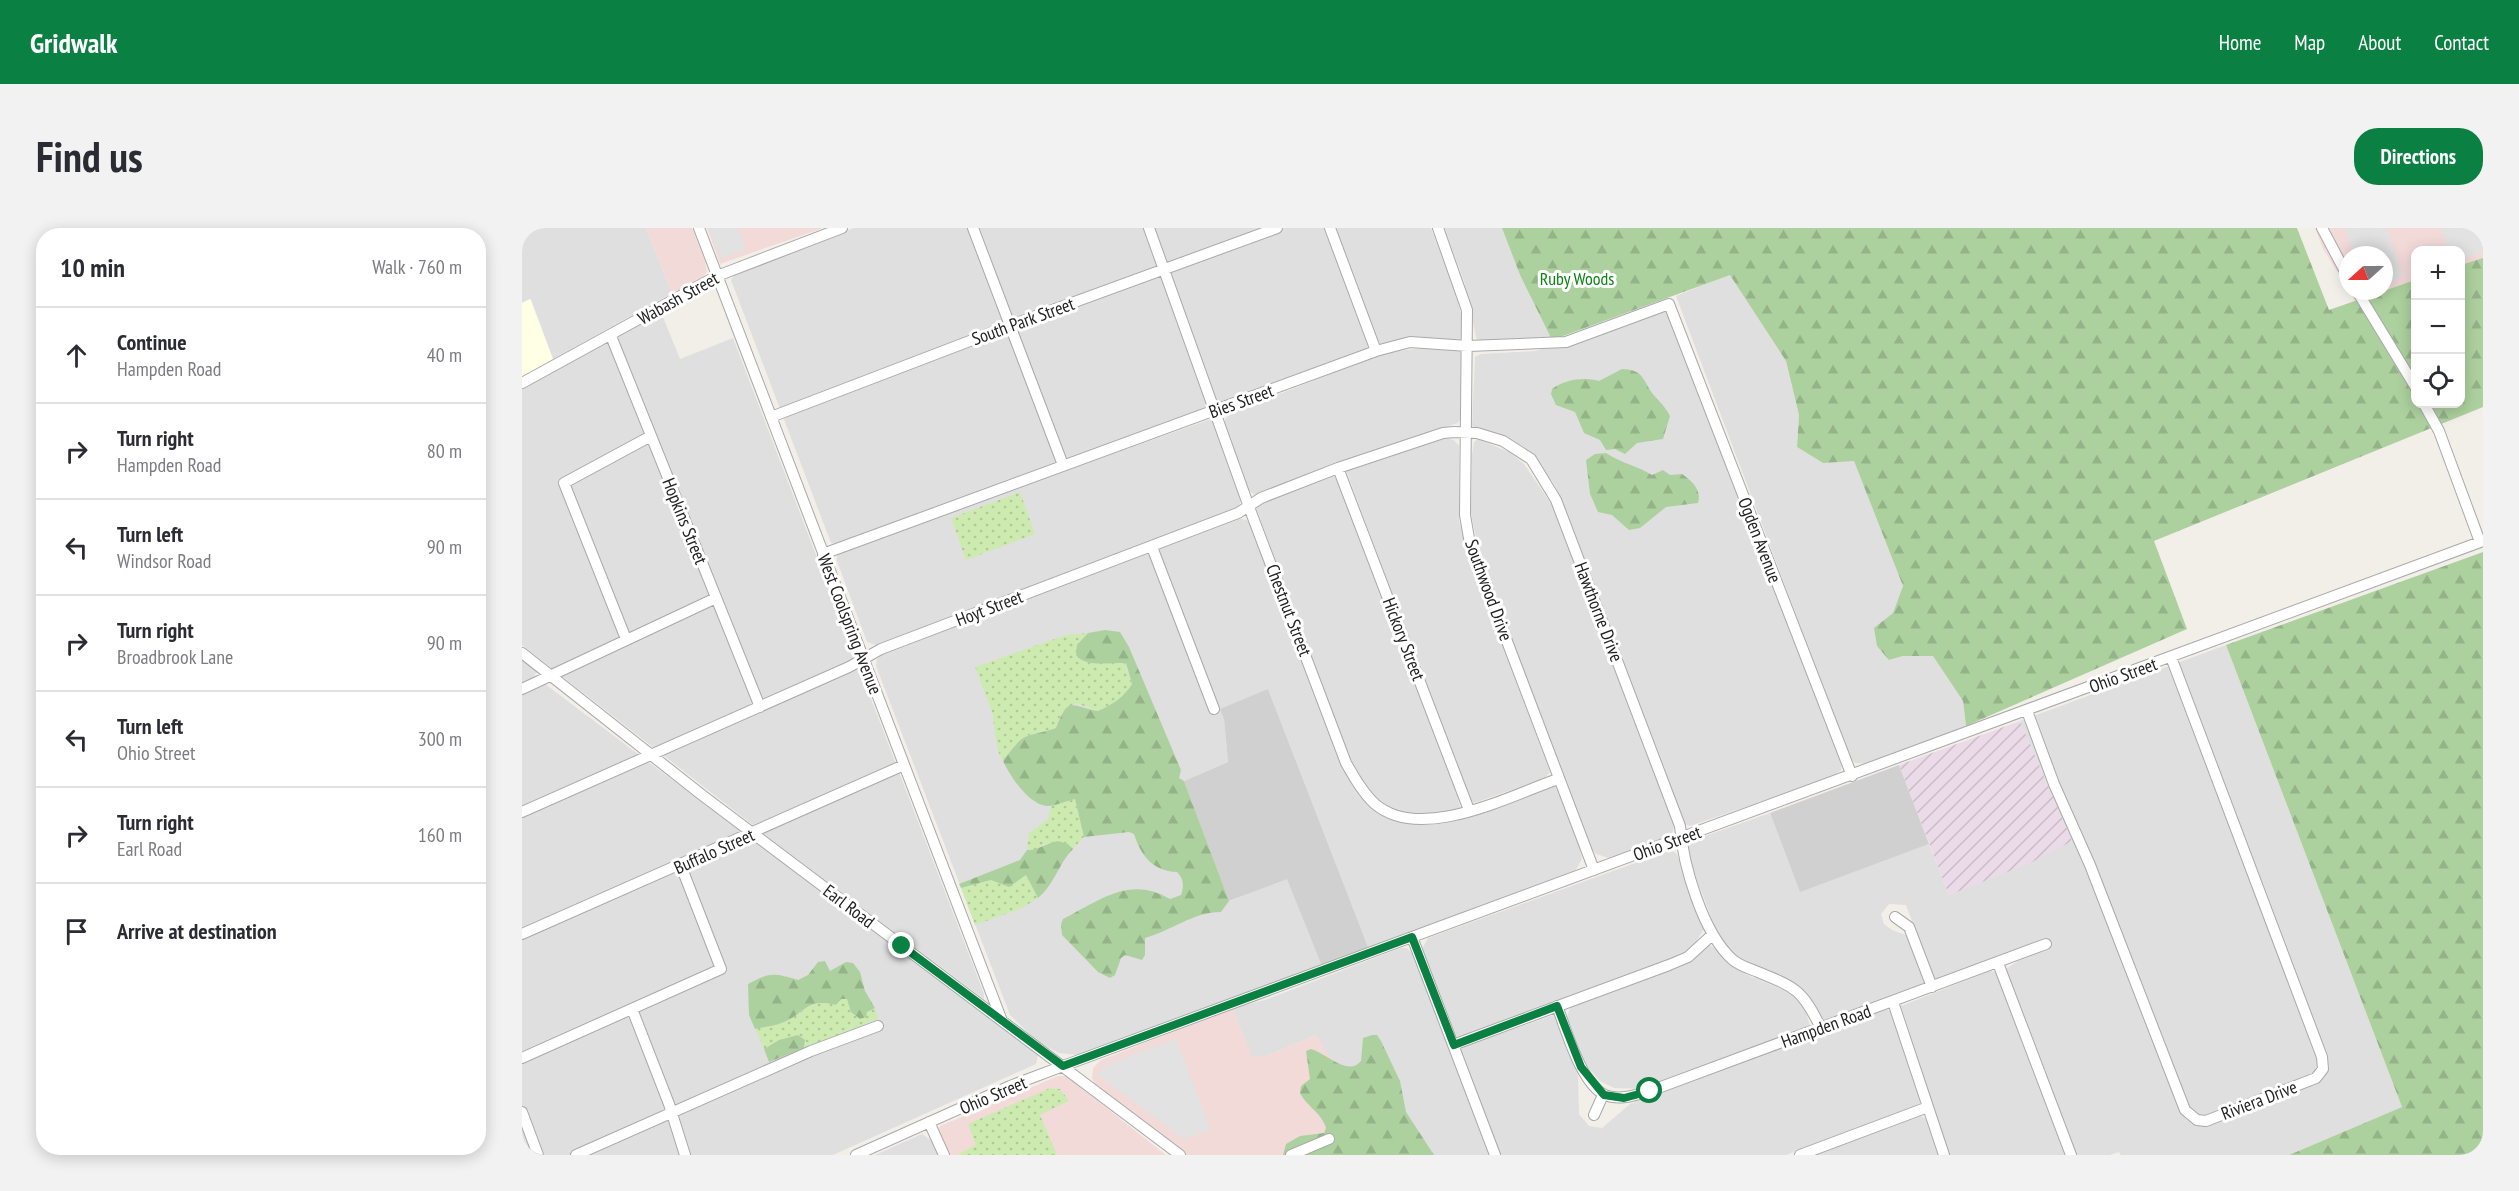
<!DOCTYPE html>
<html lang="en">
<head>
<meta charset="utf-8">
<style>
  body { margin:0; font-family:"PT Sans Narrow",sans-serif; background:#f2f2f3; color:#2b2b33 }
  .controls { position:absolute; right:18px; top:18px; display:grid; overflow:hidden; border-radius:12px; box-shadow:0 3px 15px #0003 }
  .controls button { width:54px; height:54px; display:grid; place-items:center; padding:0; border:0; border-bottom:2px solid #e1e1e2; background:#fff; color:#2b2b33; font:30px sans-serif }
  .compass { position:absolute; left:1817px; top:18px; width:54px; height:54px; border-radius:50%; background:#fff; box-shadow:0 3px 15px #0003; rotate:249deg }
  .stop { position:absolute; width:18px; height:18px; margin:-14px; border:4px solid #0b8043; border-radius:50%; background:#fff }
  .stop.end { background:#0b8043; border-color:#fff; box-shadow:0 2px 6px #0008 }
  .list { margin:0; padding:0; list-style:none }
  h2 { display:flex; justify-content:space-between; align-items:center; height:78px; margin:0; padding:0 24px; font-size:26px }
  h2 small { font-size:20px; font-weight:400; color:#7c7c81 }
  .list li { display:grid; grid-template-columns:39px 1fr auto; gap:18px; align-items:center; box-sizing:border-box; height:96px; padding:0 24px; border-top:2px solid #e1e1e2 }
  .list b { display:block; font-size:22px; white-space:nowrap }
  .list p { margin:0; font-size:20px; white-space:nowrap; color:#7c7c81 }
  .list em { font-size:20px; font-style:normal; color:#7c7c81 }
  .icon { flex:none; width:33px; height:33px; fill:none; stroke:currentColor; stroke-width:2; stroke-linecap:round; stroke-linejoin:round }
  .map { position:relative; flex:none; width:1961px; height:927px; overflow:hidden; border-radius:24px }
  header { display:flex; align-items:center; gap:36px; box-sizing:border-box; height:84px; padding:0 30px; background:#0b8043; color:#fff }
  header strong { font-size:28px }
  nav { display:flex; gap:33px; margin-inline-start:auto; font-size:21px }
  .intro { display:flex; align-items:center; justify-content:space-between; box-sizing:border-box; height:144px; padding:0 36px }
  h1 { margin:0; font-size:42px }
  .button { padding:15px 27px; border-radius:24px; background:#0b8043; color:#fff; font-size:21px; font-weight:700 }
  main { display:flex; gap:36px; padding:0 36px }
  aside { flex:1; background:#fff; border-radius:24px; box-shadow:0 3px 15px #0003 }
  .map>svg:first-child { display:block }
  .residential { fill:#e0dfdf }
  .commercial { fill:#f2dad9 }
  .industrial { fill:url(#industrial-furrows) }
  .education { fill:#ffffe5 }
  .religious { fill:#d0d0d0 }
  .grass { fill:url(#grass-dots) }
  .forest { fill:url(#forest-firs) }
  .parking { fill:#e2e2e2 }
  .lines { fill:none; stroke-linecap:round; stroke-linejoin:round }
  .minor-casing { stroke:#a9a9a9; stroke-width:12 }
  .minor { stroke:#fff; stroke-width:10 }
  .route { stroke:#0b8043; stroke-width:8 }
  .labels { text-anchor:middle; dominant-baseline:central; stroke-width:6; stroke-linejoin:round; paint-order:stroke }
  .park-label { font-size:18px; fill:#0c8416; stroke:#fff }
  .street-label { font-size:18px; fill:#222; stroke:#fff }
</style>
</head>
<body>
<header>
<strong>Gridwalk</strong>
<nav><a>Home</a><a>Map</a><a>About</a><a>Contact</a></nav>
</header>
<div class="intro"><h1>Find us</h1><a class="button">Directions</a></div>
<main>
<aside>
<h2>10 min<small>Walk · 760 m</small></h2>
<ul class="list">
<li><svg class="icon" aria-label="ahead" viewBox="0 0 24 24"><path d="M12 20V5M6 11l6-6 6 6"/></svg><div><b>Continue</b><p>Hampden Road</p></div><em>40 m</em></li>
<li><svg class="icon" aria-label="right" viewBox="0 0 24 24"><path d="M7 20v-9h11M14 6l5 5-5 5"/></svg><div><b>Turn right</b><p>Hampden Road</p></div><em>80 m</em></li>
<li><svg class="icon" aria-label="left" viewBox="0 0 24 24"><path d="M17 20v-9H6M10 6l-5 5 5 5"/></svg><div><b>Turn left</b><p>Windsor Road</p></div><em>90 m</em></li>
<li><svg class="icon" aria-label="right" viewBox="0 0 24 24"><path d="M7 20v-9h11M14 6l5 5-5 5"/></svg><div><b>Turn right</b><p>Broadbrook Lane</p></div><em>90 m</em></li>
<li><svg class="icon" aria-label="left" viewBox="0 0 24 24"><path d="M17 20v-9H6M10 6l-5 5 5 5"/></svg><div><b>Turn left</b><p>Ohio Street</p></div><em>300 m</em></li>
<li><svg class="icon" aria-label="right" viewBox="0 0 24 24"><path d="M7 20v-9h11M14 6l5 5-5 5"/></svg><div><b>Turn right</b><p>Earl Road</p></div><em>160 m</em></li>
<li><svg class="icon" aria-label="arrive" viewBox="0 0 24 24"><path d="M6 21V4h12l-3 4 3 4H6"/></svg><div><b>Arrive at destination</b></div></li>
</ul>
</aside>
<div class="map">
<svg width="1961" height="927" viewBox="0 0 1961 927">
  <defs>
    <pattern id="industrial-furrows" width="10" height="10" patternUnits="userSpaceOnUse" patternTransform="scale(1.5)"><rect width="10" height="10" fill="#ebdbe8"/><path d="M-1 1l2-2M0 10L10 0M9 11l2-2" fill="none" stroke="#c9bcc7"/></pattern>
    <pattern id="grass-dots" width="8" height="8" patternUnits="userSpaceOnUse" patternTransform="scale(1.5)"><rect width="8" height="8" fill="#cdebb0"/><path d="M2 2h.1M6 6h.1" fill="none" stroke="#b0c997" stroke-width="1.8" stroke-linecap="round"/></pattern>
    <pattern id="forest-firs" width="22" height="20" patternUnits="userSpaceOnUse" patternTransform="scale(1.5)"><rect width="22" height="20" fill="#add19e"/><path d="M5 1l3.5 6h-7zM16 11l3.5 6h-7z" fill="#95b388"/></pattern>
  </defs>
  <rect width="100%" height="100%" fill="#f2efe9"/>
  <path class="residential" d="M0,0H124L150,65L31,131L9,71L0,75Z
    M332,0H802L847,119L842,125L315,316L309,315L209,52L213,46L225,41Z
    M810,0H909L932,60L939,86L941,109L934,112L881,111L857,116Z
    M922,0H980L998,47L1030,112L955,113L942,53Z
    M1208,46L1264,133L1277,187L1275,219L1301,235L1332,232L1381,358L1371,385L1353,400L1367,432L1381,428H1411L1441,473L1444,498L1346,536L1333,535L1328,530L1154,68Z
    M1145,80L1320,536L1319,542L1311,549L1168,598L1163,596L1158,585L1033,257L1013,230L1000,218L950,198L953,129L959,126L1014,123Z
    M139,84L158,131L211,110L462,766V771L259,619L0,417V160Z
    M914,119L941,123L939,189L936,195L836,229L734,268L724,260L703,200V192L707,186L864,124Z
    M689,191L693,194L720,269L716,281L382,409L354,417L345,414L315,333V328L321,322Z
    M921,209L932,212L937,218V293L946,324L1028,544L1023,550L952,575L947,571L824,242Z
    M956,211L989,225L1002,236L1030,277L1153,597L1149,608L1087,630L1074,626L1066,615L957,324L949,285L950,227L952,214Z
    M811,247L816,254L934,562L938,580L905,588L878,584L867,580L845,561L832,540L776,396L734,279L737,275Z
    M716,290L728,293L824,543L849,578L868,591L890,595L1031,558L1035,560L1057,616L1060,631L1053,643L846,719L746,461L702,491L706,534L662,553L708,673L765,650L799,736L555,827L537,825L516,814L488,787L354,438L355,431L362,425Z
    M1704,417L1880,879L1767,927H1599L1597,924L1588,927H1553L1484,741L1499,731L1529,720L1526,712L1415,751L1411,749L1384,677L1367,676L1359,686L1362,696L1370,702L1384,707L1403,755L1302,792L1247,744L1215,730L1196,707L1163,621L1165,616L1172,612L1248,585L1278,663L1407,616L1427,667L1549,613L1498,493Z
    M0,432L15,444L6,456L0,459Z
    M23,456L504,818L516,827L514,836L311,927H0V466Z
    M1149,622L1155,626L1182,701L1172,717L1158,728L939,809L934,808L900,721L906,710Z
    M1188,717L1223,746L1269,765L1283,780L1288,799L1119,861L1092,860L1078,853L1063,836L1055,816L1045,789L1049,778L1154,740Z
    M879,720H885L891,726L967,927H763L795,807L744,828H729L711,780L743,772Z
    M1468,743L1474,744L1477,750L1543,927H1427L1379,778Z
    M1364,781L1370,784L1399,876L1264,927H978L939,822L940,819L1032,787L1056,847L1057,886L1067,898L1080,900L1108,876Z
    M1399,888L1404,891L1416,927H1295Z
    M400,906L409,912L416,927H353Z"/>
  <path class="commercial" d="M124,0H170L183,33L185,44L179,51L150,65Z
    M185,0H301L198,36Z
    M1793,0H1961V91L1939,99L1938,22H1894L1893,115L1865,126L1827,63H1862V27H1826V61L1801,21Z
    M711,780L730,828H744L795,807L846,893L763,927H663L574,858L570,850L571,840L579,832Z
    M536,848H544L644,927H428L416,903L418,898Z"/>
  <path class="industrial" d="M1498,493L1550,613L1508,635L1427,667L1377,537Z"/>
  <path class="education" d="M8,71L31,131L0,149V75Z"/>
  <path class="religious" d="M746,461L846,719L799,736L765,651L707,673L662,553L706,534L702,491L698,481Z
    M1377,537L1407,616L1278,664L1248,585Z"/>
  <path class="grass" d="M498,264L513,306L444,332L429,290Z
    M566,405L555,417L568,435H603L610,456C602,469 590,477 576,483L554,475L540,484L534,500C500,511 504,502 481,533L476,523L470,484L453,439L544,407Z
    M553,571L562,609L551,621L546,616H522L515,621L505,622L507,605L526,591L529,578Z
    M504,647L516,670L500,680L453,697L439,660L469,652L493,653Z
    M319,771H325L329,784H345L353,780L356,791L282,820L284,814L257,812L242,821L233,801C242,799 253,798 262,794C285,784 285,770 314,777Z
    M528,860L538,861L547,873L518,887L535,927H439L438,925L454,917L446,896Z"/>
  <path class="forest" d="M980,0H1775L1807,82L1893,52L1894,176H1938L1939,37L1961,30V179L1632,313L1665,401L1444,498L1441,473L1411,428H1381L1367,432L1355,418L1352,400L1371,385L1381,358L1332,233L1301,235L1275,219L1277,187L1264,133L1208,47L1030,112L998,47Z
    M1100,141C1119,142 1120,148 1128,162C1134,171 1142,176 1148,188L1141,211L1115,215L1103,226L1093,221L1084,222L1078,212L1062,205L1053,184L1034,177L1029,166L1030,161C1044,151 1062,149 1077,153Z
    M1084,225C1101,236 1116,238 1130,247L1141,242L1148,247L1160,246C1170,253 1180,262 1176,275L1144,279L1118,300L1107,302L1090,287L1076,284L1068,266L1064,232L1073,226Z
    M1961,324V927H1767L1880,879L1704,417Z
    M583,402L598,404L607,419L659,542L657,550L662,553L707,673L699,684C671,684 649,703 623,710V727L620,732L603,727L599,730L593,747L588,750L576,744L540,707L539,696L541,691C578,672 608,647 648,671L659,667C662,658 662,651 655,644C631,643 619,628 612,606L607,604L562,609L553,571C544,573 534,578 525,578C507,577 488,548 481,533C504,502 500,511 534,500C547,467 548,478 576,483C590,477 602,469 610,456L604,435C589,434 563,440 554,427L555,417L566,405Z
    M536,613L546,616L551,621C536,636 533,656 516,670L504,647L487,659L469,652L439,660L437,656L498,632L505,622C514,623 525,615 536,613Z
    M303,733L308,743L324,734L331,735L338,744L343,763L353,780L345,784L344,789L338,791L329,784L325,771H319L314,777C284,770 285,784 262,794C253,798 242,799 233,801L227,787L226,756C248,744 252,745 276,752L286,747L296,734Z
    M276,807L283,812L282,820L247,834L242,821L257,812Z
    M850,807H855L859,813L878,853L884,884L912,927H761L764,916L778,908L802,905L804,900C799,884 785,879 778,865L779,858L788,851L784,823L789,821C804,825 826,849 839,833L841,810Z"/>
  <path class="parking" d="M187,0H216L224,21L199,31Z
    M1823,0H1865L1881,47L1862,61V27H1832Z
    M1919,0H1961V24L1939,32L1938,22H1926Z
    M654,811L689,902L662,911L576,847L581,838Z"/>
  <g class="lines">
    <defs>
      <path id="minor" d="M177,0L480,793
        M451,0L541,237
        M627,0L727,279L824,535C832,549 841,565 853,576C899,615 987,568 1036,551
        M808,0L854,123
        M916,0L945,82L943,287L948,316L1072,642
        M1800,0L1826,49
        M1835,63L1894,160
        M89,108L238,479
        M0,155L195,48L320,0
        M1902,176L1917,203L1958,314
        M249,189L487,98L755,0
        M816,240L947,582
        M630,319L692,481
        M301,326L854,123L888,114L946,118L1044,114L1147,76L1330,548
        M104,411L42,255L129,208
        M0,425L180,567L658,927
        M0,461L194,370
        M1505,483L1532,556L1568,637L1663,882L1675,892L1684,893L1794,850L1801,841L1800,829L1649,429
        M0,584L327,439L359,421L716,285L739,270L816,240L921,205L932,204L955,205L981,213L1009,231L1034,272L1158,598C1161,637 1181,706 1211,732C1218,738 1229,741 1236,744C1275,760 1280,762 1299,800
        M1373,689L1387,699L1410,759
        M0,706L382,537
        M890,709L973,927
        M1476,735L1549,927
        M1371,774L1422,927
        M1035,778C1044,801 1059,856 1083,867C1097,873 1114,867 1128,863L1524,716
        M110,781L147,876L163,927
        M931,817L1147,737L1166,729L1190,707
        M0,830L199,741L159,638
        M0,884L16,927
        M1072,887L1081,867
        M407,894L422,927
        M54,927L289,823L356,798
        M334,927L488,858L541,838L1961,313
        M769,927L807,911
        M1278,927L1406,879"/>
    </defs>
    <use href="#minor" class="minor-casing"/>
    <use href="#minor" class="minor"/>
  </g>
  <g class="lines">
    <path class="route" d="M380,718L541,838L890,709L932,817L1035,778L1059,839L1082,867L1102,870L1128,863"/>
  </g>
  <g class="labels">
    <g class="park-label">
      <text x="1055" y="50">Ruby Woods</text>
    </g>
    <g class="street-label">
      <text transform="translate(156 70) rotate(-29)">Wabash Street</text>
      <text transform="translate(501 93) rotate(-20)">South Park Street</text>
      <text transform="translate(719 173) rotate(-20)">Bies Street</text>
      <text transform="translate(163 293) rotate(68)">Hopkins Street</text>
      <text transform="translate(1238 312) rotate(69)">Ogden Avenue</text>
      <text transform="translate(967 362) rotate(70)">Southwood Drive</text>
      <text transform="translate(467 380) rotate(-21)">Hoyt Street</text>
      <text transform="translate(767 382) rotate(69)">Chestnut Street</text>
      <text transform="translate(1077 384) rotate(69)">Hawthorne Drive</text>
      <text transform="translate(328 396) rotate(69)">West Coolspring Avenue</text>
      <text transform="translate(882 411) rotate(69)">Hickory Street</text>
      <text transform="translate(1601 447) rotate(-20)">Ohio Street</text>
      <text transform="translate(1145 615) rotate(-20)">Ohio Street</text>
      <text transform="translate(192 623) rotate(-24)">Buffalo Street</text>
      <text transform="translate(327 678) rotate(37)">Earl Road</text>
      <text transform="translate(1304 798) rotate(-20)">Hampden Road</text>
      <text transform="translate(471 867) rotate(-23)">Ohio Street</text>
      <text transform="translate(1737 872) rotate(-21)">Riviera Drive</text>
    </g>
  </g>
</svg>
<div class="controls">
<button>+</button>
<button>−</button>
<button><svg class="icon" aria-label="locate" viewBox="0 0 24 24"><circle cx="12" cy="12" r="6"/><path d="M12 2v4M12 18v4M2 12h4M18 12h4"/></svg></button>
</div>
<svg class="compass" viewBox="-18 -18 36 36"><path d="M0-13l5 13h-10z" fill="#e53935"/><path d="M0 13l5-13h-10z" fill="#7c7c81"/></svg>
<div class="stop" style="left:1128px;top:863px"></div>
<div class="stop end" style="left:380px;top:718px"></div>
</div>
</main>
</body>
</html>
